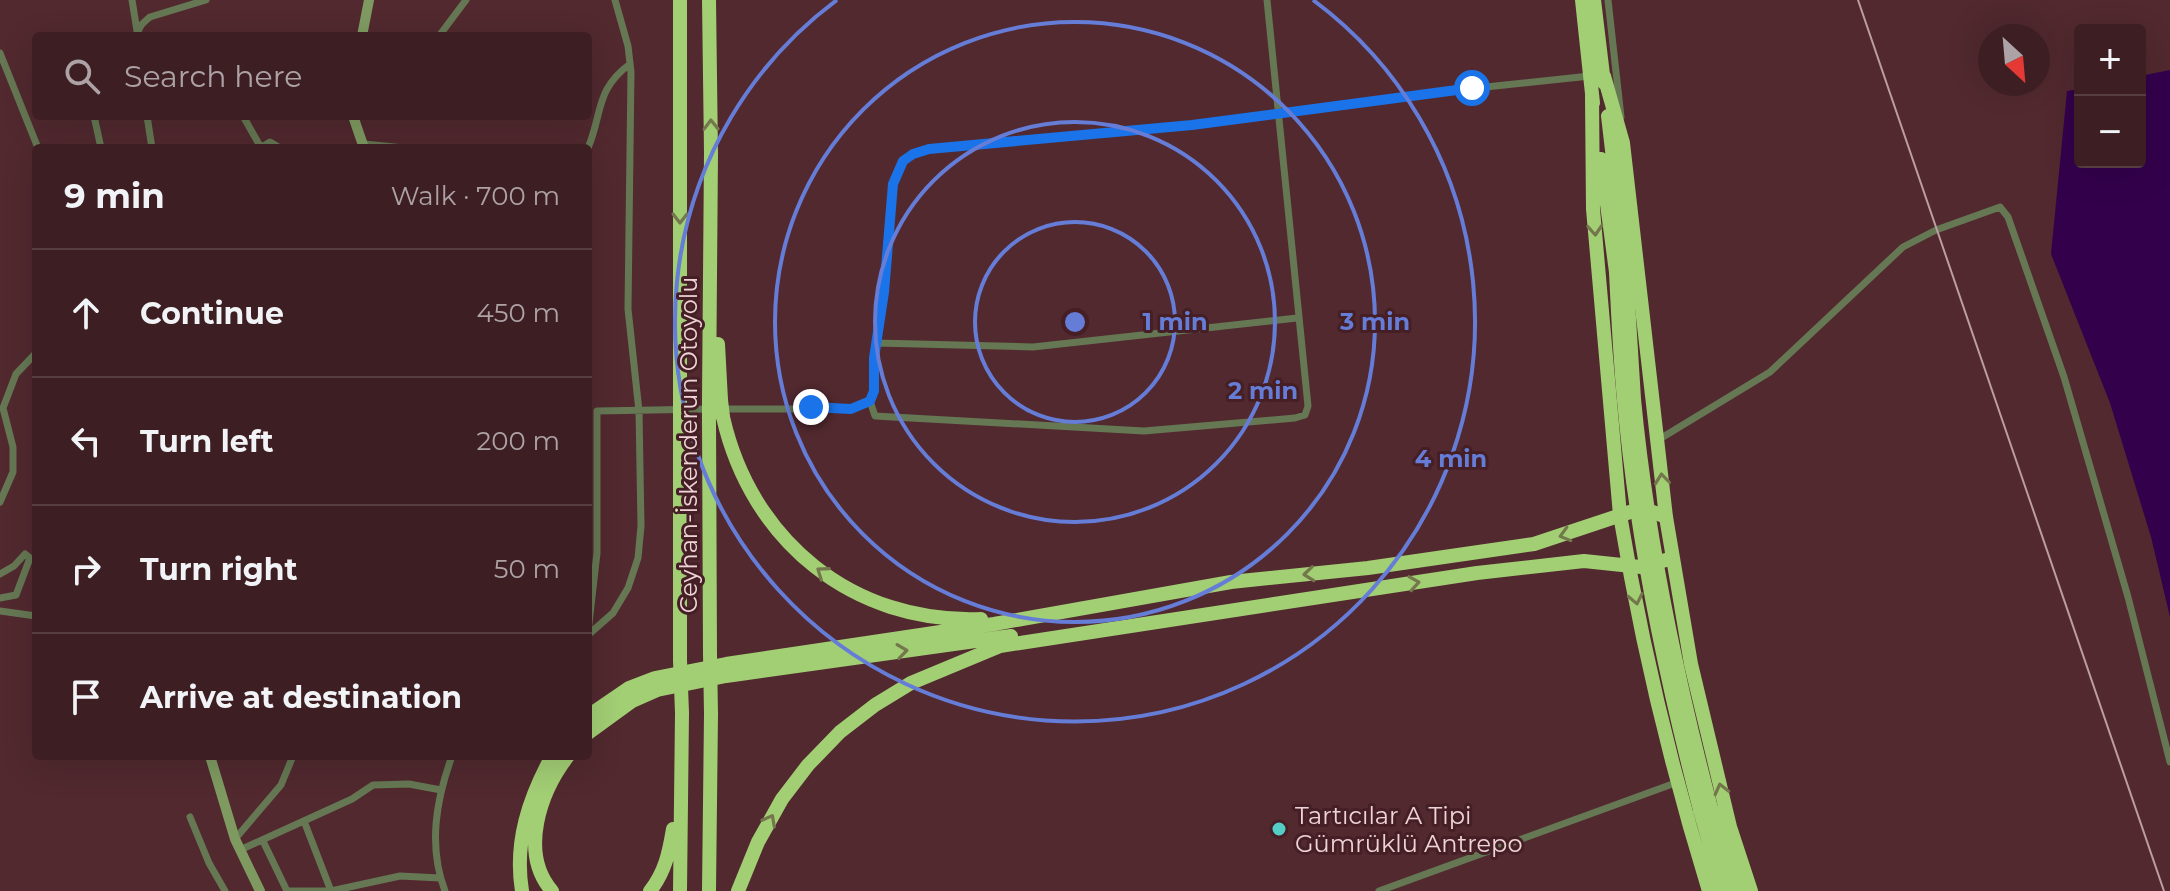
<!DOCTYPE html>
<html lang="en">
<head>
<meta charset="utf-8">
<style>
  body { margin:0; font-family:Montserrat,sans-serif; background:#482c30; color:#f1f3f6 }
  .controls { position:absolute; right:24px; top:24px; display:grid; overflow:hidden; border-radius:8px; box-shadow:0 8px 32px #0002 }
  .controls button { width:72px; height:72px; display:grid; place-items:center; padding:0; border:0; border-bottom:2px solid #563d41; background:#3d1f23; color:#f1f3f6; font:40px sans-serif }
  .compass { position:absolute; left:1978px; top:24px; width:72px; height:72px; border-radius:50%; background:#3d1f23; box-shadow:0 8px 32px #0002; rotate:154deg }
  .stop { position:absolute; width:24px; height:24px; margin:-18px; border:6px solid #1a73e8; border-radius:50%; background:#fff }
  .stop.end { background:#1a73e8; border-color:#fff; box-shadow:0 2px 8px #0008 }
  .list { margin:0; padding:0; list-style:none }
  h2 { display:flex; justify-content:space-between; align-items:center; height:104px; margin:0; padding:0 32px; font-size:34px }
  h2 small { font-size:26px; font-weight:400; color:#ada2a6 }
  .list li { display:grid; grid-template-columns:52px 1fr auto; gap:24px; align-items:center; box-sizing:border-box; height:128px; padding:0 32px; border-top:2px solid #563d41 }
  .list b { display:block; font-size:30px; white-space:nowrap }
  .list em { font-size:26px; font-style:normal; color:#ada2a6 }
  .icon { flex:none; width:44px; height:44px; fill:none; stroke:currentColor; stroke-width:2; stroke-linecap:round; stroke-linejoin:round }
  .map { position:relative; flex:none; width:2170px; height:891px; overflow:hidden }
  .search { position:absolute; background:#3d1f23; box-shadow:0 8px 32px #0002; left:32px; top:32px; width:560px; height:88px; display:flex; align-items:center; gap:20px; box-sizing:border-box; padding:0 28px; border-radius:8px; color:#ada2a6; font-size:30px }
  .panel { position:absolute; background:#3d1f23; box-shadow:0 8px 32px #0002; left:32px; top:144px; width:560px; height:616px; border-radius:8px }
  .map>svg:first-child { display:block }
  .water { fill:#33004c }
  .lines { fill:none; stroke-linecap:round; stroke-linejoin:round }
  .street { stroke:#657753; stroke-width:7 }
  .secondary { stroke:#7e9a61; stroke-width:10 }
  .highway { stroke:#a2ce74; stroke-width:14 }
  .rail { stroke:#bc9da1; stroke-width:2 }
  .highway-bridge { stroke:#a2ce74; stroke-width:14 }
  .oneway { stroke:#74764c }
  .route { stroke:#1a73e8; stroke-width:10 }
  .ring { fill:none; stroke:#667dd8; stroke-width:4 }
  .poi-dot { fill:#54cdc7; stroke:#451f25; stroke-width:3 }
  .labels { text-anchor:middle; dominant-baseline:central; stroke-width:6; stroke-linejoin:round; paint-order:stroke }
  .street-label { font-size:24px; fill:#eed4d7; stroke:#451f25 }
  .poi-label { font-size:24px; fill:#eed4d7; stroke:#451f25; text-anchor:start }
  .centre { fill:#667dd8; stroke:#451f25; stroke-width:4 }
  .ring-label { font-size:24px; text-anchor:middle; font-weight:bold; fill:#667dd8; stroke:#451f25; stroke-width:6; stroke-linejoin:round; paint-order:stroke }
</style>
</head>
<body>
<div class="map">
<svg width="2170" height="891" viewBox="0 0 2170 891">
  <rect width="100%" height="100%" fill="#51292f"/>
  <path class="water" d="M2170,70V617L2151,537L2110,403L2051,254L2067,91L2080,89V162H2140V76Z"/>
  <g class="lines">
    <path class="street" d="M132,0L137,31
      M1608,0L1621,117
      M138,36C137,27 144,22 150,17L206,0
      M439,36L466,0
      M0,53L38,148
      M94,116L101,148
      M147,116L152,148
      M243,116L260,146
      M364,144L404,148
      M260,148L270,142L280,148
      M588,148C603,112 595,90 630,64
      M876,343L1033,347L1297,318
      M870,401L875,416L1144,431L1295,418L1305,415L1308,406L1267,0
      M723,409H851L870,401L874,391V358L884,292L893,184L903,161L913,154L929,149L1192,125L1429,93L1590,76
      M1658,440L1770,372L1903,247L1936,230L2000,207L2008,217L2064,377L2128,597L2170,762
      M0,502L13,472V447L3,408L16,374L36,353
      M0,574L14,566L25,554L30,558L16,595L0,598
      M0,611L36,616
      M588,632L597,553V411L710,409
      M588,635L613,613L628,588L638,558L641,526L639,411L628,309L631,72L628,46L615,0
      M190,817L209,863L225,891
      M304,821L331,891
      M235,839L281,785L293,756
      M263,841L287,891
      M240,850L352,799L373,785L409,784L441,790
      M290,891H331L400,876L440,878
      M445,891C428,846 436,800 452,756
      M1379,891L1678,782"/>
    <path class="secondary" d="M362,36L369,0
      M353,116L364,148
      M210,756L235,839L260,891"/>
    <path class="highway" d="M680,0V398
      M1582,0L1593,103
      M1594,0L1604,83
      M1604,76L1623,143L1666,517L1691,664L1730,827L1751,891
      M1592,96L1593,209L1620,515C1641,642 1671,768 1709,891
      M1608,116L1626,270
      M1601,159L1616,272
      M718,344L721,400
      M709,399L711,153L709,0
      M680,417V660
      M709,417L710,654
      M723,417C751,541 853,624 981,619
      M588,716L629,688L655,678L726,664L994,624L1231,582L1368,568L1534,544L1633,511L1653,512L1666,517
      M588,733L632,701L657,690L726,676L1011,636
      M1711,808L1737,891
      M1700,810L1723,891
      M522,891C514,842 529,798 552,756
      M552,891C519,853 540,792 568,756
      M650,891C665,872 669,853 673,829
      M680,891L682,713
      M709,891L711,714
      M738,891L758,842L782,799L808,765L840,732L875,705L911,683L1000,646L1477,573L1584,561L1641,567L1673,558"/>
    <path class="rail" d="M1858,0L2164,891"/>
    <path class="highway-bridge" d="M1626,270C1629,313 1631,356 1634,399C1647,537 1676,674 1711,808
      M1616,272C1618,314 1620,357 1624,400C1636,538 1665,676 1700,810
      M709,399V417
      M721,400L723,417
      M680,417V398
      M710,654L711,714
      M680,660L682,713"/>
  </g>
  <defs><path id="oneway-chevron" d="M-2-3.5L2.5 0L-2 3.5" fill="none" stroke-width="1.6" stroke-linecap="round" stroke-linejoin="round" transform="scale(2)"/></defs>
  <g class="oneway">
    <use href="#oneway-chevron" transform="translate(711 125) rotate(-91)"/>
    <use href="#oneway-chevron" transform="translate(680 218) rotate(90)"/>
    <use href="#oneway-chevron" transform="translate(1595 230) rotate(86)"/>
    <use href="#oneway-chevron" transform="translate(1662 479) rotate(-96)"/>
    <use href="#oneway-chevron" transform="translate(1565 535) rotate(164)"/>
    <use href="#oneway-chevron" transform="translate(822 572) rotate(-145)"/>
    <use href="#oneway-chevron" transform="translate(1309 574) rotate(174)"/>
    <use href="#oneway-chevron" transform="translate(1414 583) rotate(-9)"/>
    <use href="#oneway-chevron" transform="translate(1636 599) rotate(78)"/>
    <use href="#oneway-chevron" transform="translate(902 651) rotate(-8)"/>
    <use href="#oneway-chevron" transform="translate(1721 789) rotate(-104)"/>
    <use href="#oneway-chevron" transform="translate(770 820) rotate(-62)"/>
  </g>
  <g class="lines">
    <path class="route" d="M811,407L851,409L870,401L874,391V358L884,292L893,184L903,161L913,154L929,149L1192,125L1472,88"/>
  </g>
  <g class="ring">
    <circle cx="1075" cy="322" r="100"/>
    <circle cx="1075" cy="322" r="200"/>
    <circle cx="1075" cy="322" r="300"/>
    <path d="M1313 0A400 400 0 1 1 837 0"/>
  </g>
  <circle class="poi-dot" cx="1279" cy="829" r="8"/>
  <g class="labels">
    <g class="street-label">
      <text transform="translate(688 445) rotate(-90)">Ceyhan-İskenderun Otoyolu</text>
    </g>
    <g class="poi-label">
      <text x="1295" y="815">Tartıcılar A Tipi<tspan x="1295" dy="28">Gümrüklü Antrepo</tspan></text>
    </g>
  </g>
  <circle cx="1075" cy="322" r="12" class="centre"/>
  <g class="ring-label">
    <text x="1175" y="330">1 min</text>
    <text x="1375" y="330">3 min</text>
    <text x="1263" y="399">2 min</text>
    <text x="1451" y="467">4 min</text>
  </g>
</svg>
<div class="controls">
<button>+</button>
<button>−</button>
</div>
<svg class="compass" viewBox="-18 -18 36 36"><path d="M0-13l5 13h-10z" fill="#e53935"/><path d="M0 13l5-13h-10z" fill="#ada2a6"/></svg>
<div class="stop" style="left:1472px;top:88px"></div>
<div class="stop end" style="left:811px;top:407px"></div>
<div class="search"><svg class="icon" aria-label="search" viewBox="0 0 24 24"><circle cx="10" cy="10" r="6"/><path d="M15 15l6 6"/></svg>Search here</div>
<section class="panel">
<h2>9 min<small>Walk · 700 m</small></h2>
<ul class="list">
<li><svg class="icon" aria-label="ahead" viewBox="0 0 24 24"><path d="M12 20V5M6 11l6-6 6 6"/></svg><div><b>Continue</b></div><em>450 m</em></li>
<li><svg class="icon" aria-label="left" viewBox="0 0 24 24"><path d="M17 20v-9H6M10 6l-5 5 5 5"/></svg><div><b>Turn left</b></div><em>200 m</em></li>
<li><svg class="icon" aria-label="right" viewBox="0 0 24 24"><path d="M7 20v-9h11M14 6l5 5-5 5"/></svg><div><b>Turn right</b></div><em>50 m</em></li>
<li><svg class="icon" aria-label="arrive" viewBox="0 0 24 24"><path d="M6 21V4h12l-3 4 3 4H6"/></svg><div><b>Arrive at destination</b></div></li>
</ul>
</section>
</div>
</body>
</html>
